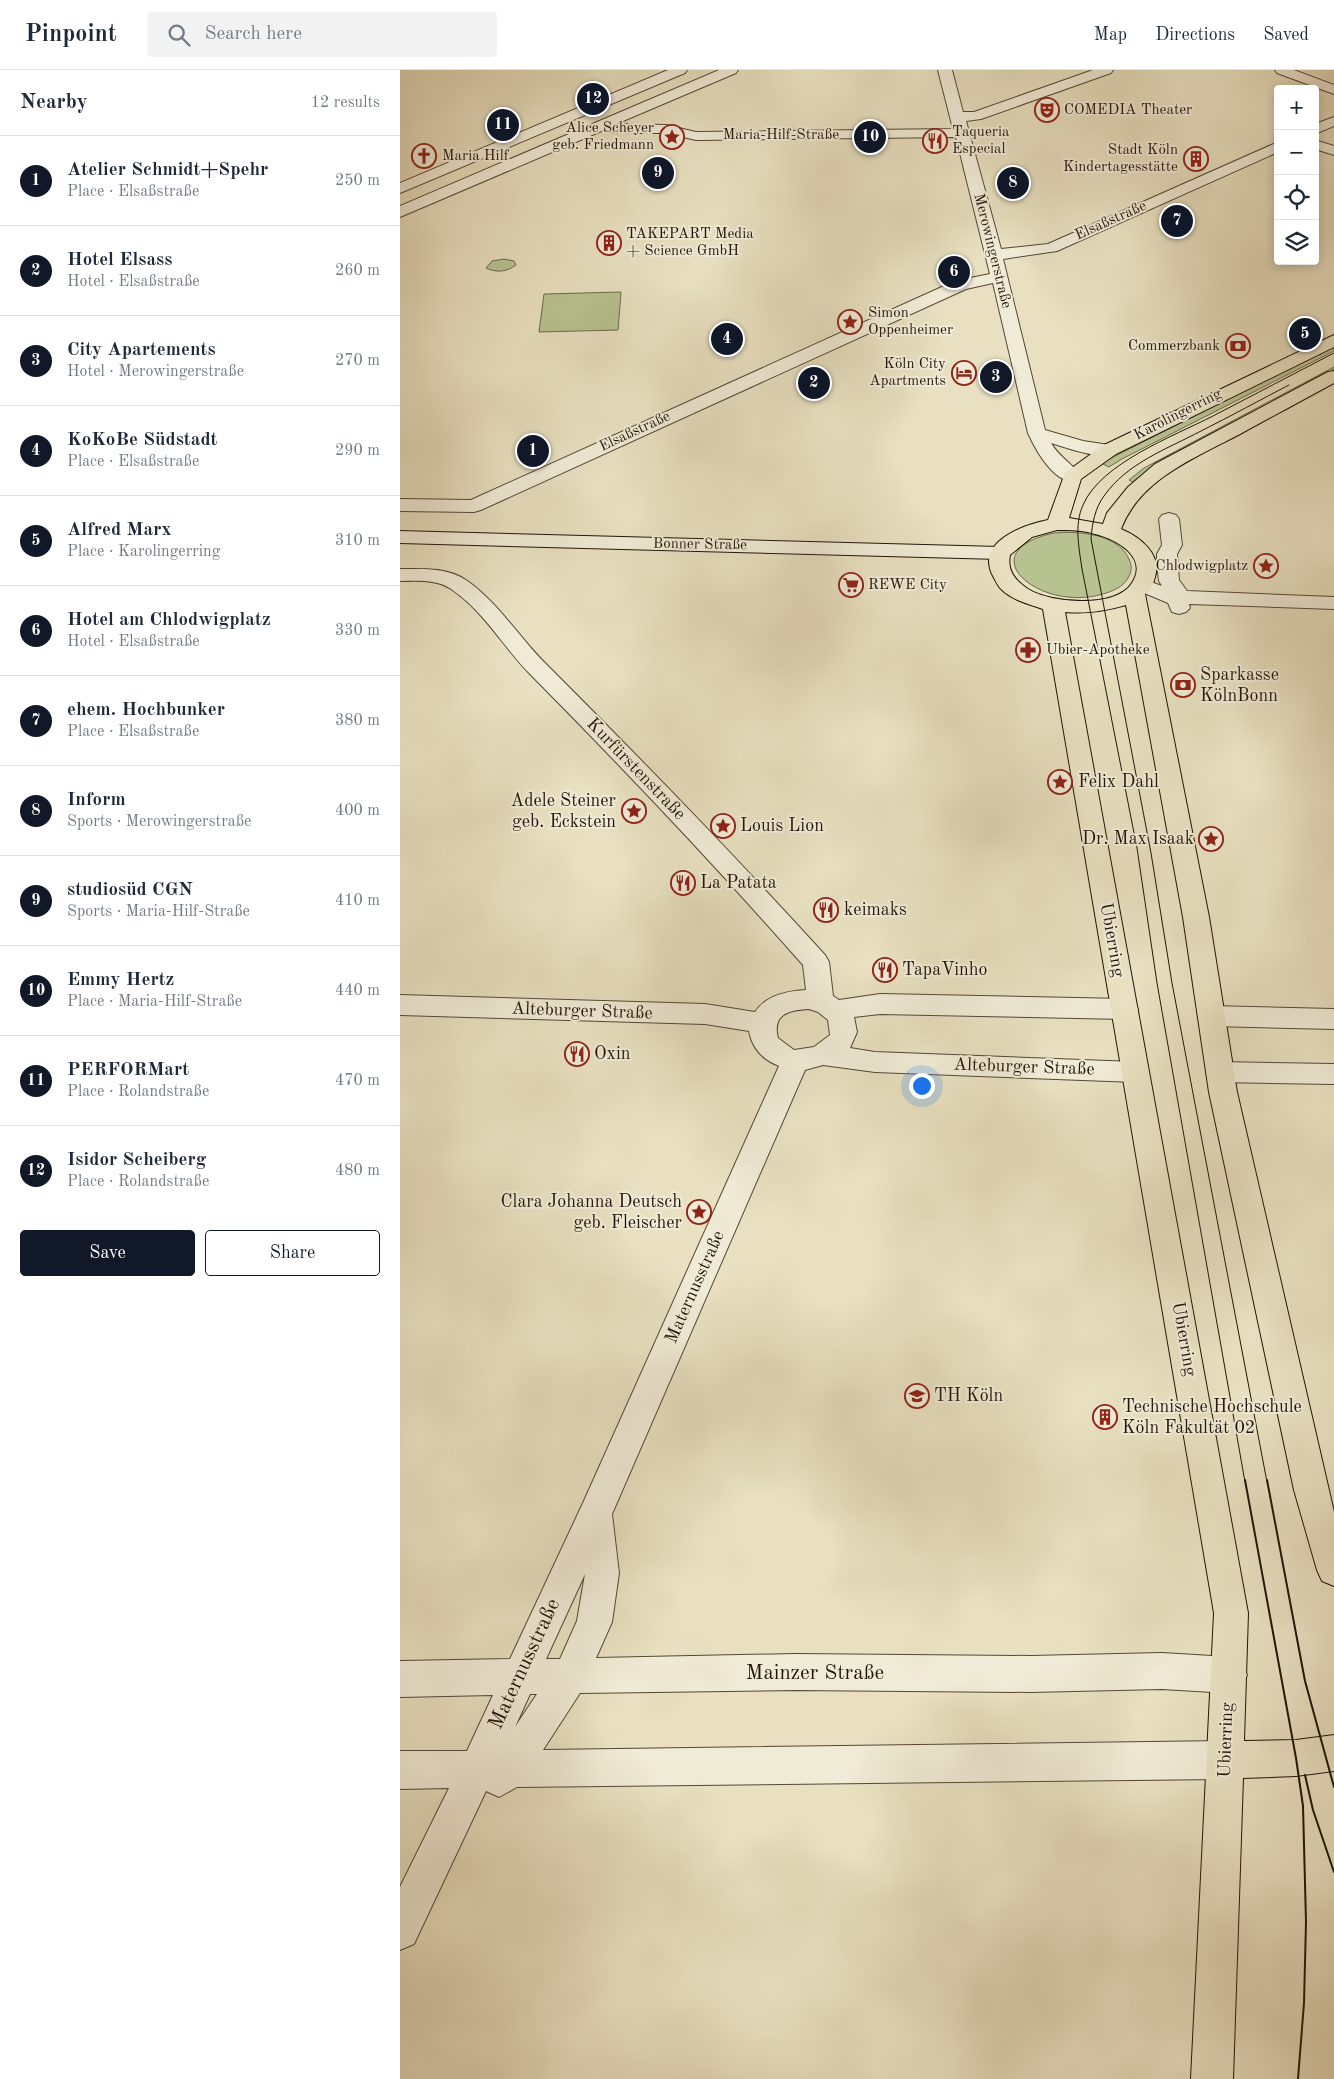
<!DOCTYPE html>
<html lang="en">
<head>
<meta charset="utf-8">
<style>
  body { margin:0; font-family:"Old Standard TT",serif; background:#f2f2f3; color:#1f2937 }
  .controls { position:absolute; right:15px; top:15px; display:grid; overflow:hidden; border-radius:5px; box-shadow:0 2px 8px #0003 }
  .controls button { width:45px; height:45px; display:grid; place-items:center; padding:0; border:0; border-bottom:1px solid #e0e1e3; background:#fff; color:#1f2937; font:25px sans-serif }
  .you { position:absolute; left:521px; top:1015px; width:18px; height:18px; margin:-12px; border:4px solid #fff; border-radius:50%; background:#1a73e8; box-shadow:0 0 0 8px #1a73e833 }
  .badge { display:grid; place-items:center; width:32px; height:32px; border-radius:50%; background:#111827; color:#fff; font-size:16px; font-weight:700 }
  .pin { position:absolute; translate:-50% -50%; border:2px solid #fff; box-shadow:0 1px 5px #0006 }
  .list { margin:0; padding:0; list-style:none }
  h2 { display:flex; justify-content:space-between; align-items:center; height:65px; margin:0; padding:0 20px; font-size:21px }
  h2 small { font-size:16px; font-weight:400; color:#747a83 }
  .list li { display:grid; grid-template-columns:32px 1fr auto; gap:15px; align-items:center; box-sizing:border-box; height:90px; padding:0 20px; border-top:1px solid #e0e1e3 }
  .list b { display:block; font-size:19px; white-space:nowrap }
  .list p { margin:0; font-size:16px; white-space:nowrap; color:#747a83 }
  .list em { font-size:16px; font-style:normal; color:#747a83 }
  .actions { display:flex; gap:10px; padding:15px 20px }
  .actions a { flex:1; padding:11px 0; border:1px solid #111827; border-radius:5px; text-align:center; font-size:18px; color:#111827 }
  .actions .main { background:#111827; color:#fff }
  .icon { flex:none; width:28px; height:28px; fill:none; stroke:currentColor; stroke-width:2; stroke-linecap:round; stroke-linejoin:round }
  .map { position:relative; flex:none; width:934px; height:2009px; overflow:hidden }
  header { display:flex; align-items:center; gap:30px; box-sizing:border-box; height:70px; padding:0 25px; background:#fff; border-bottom:1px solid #e0e1e3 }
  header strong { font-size:24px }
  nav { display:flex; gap:28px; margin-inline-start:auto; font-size:18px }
  .search { width:350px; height:45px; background:#f2f2f3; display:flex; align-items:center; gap:12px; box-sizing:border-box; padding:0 18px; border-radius:5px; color:#747a83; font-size:19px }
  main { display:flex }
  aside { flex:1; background:#fff }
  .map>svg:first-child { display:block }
  .green { fill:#b8c291; stroke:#6d6b4c }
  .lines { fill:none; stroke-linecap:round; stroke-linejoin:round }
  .pedestrian-casing { stroke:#544736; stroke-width:2 }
  .minor-casing { stroke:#544736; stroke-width:2 }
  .secondary-casing { stroke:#221408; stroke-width:2 }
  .primary-casing { stroke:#221408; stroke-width:2 }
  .pedestrian { fill:#f0ebd6; fill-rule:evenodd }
  .minor { fill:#f0ebd6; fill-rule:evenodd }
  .secondary { fill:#f0ebd6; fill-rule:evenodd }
  .primary { fill:#e8e0c0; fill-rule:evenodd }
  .tram-far1 { stroke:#221408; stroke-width:1 }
  .tram { stroke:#221408; stroke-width:2 }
  .labels { text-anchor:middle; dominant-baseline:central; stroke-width:4; stroke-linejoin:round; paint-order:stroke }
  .far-poi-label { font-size:15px; fill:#221408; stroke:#f0ebd6; text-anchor:start }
  .far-street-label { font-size:15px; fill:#221408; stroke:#f0ebd6 }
  .poi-label { font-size:18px; fill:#221408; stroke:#f0ebd6; text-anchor:start }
  .street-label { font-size:18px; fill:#221408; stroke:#f0ebd6 }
  .near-street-label { font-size:21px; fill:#221408; stroke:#f0ebd6 }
</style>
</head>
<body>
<header>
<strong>Pinpoint</strong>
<div class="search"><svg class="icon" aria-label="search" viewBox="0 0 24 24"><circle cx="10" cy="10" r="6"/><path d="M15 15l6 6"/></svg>Search here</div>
<nav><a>Map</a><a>Directions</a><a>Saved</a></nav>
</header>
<main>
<aside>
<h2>Nearby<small>12 results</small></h2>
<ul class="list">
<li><span class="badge">1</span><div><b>Atelier Schmidt+Spehr</b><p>Place · Elsaßstraße</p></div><em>250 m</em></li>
<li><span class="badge">2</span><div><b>Hotel Elsass</b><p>Hotel · Elsaßstraße</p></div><em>260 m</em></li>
<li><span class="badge">3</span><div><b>City Apartements</b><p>Hotel · Merowingerstraße</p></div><em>270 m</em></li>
<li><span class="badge">4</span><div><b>KoKoBe Südstadt</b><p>Place · Elsaßstraße</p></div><em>290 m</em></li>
<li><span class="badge">5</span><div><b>Alfred Marx</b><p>Place · Karolingerring</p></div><em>310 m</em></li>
<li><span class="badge">6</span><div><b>Hotel am Chlodwigplatz</b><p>Hotel · Elsaßstraße</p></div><em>330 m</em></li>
<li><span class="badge">7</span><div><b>ehem. Hochbunker</b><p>Place · Elsaßstraße</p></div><em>380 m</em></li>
<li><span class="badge">8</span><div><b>Inform</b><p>Sports · Merowingerstraße</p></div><em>400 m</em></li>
<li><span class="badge">9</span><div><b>studiosüd CGN</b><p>Sports · Maria-Hilf-Straße</p></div><em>410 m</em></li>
<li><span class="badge">10</span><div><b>Emmy Hertz</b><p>Place · Maria-Hilf-Straße</p></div><em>440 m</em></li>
<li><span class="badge">11</span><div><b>PERFORMart</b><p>Place · Rolandstraße</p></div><em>470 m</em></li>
<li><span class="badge">12</span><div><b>Isidor Scheiberg</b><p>Place · Rolandstraße</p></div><em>480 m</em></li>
</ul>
<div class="actions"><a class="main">Save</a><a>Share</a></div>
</aside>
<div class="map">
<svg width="934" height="2009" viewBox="0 0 934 2009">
  <rect width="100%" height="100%" fill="#e8e0c0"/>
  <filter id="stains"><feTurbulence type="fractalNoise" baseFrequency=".004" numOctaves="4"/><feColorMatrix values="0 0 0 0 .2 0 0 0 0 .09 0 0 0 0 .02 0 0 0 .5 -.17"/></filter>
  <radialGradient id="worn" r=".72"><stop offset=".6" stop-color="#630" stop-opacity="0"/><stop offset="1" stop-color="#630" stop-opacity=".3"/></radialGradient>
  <path class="green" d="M104,189L114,191L116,195C107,202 97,203 86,198L92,191Z
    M221,222L218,260L139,262L144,224Z
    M934,276V281L722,389L709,397L701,393Z
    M934,297V300L748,400L733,412L729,410L744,398Z
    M654,463C678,461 717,463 729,489C732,495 732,502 728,508C723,517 713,521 703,524C640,543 567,482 654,463Z"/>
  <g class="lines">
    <defs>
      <path id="pedestrian" d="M769,443L776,445L779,449L782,475L777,484L779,510L787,521L934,527V539L789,534L790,538L786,542L779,544L772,542L768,533L735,519L732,515L735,511L742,509L762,516L759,511L757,493V484L762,475L759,449L762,445Z"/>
      <path id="minor" d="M268,0H287L285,3L0,123V113Z
        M319,0H338L336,3L216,54L266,55L296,62L553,59L538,0H552L563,42H574L693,0H713L711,3L581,49L566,51L601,179L648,174L878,72V82L657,181L603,189L645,360L683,371L716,376L718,380L716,384C696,389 671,379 651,373C659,387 673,394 682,407L679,411C656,417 636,381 628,363L593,213L566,219L81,440L74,442L0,441V429L71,430L555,211L590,204L556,67L296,70L266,63H216L204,60L0,147V136Z
        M875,0H894L934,15V24L877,3Z
        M934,47V56L915,64V54Z
        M915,70L934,76V85L915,79Z
        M0,499C23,499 46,497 66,510C98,532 120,569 147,595C242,690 335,786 425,885L429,892L433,926L439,930L480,924L725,929L734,932L738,939L734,946L725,949L480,944L454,947L457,962L450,978L475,982L735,992L745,995L749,1002L745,1009L735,1012L475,1002L423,995L405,1000L212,1444L219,1503L212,1552L196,1588L395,1584L631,1586L762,1583L829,1587L842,1593L847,1605L842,1617L829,1623L762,1619L631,1622L395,1620L180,1623L143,1680L825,1671L838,1677L844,1690L838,1703L825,1709L117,1717L99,1727L86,1721L14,1874L0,1880V1817L49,1718L0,1719V1681H67L93,1625L0,1627V1591L110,1589L183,1433L379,996C363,990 352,978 349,961L305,954L0,945V925L305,934L355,942C366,925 387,921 406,920L403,895C315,795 224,699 131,605C104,578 83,540 51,519C36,509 18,511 0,511ZM409,939L418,942L428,950L430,965L414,977L394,980L378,968C372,944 389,940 409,939ZM185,1504L177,1551L160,1589H146ZM130,1624H137L115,1657Z
        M811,936L934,939V959L811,956L802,953L798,946L802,939Z
        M820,992L934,994V1014L820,1012L810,1009L806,1002L810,995Z"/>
      <path id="secondary" d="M0,461L600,477L607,479L610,483L607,487L600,489L0,473Z"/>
      <path id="primary" d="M934,265V277L716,384L681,409L669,448L703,454L707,443L728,417L755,394L928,302L934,301V313C903,330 871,347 840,364C795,388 740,409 721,459C740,467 762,484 755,507C753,515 751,520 745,524L809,847L837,1022L934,1442V1516L922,1511L917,1500L894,1420L809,1022L783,847L726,535C705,541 686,544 665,542L848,1543L844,1671L896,1670L934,1665V1701L896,1706L843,1708L833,2009H791L814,1543L643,539C628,534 612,530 601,519C598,516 595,510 593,506C575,472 623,455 648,450L665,403L702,376ZM657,460C670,460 683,460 695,464C716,469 749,487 732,513C716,539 650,533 628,519C615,510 607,501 610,485L632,467Z"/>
    </defs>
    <use href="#pedestrian" class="pedestrian-casing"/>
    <use href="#minor" class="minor-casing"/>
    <use href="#secondary" class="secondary-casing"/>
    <use href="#primary" class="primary-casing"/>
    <use href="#pedestrian" class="pedestrian"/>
    <use href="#minor" class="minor"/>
    <use href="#secondary" class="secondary"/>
    <use href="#primary" class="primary"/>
    <path class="tram-far1" d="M845,1412L757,913L737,778L682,499C679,478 674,455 683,435C701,393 774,366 813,346C853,325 894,304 934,283
      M867,1412L772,913L751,783L691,469C692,454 695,438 704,426C727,393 767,379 801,361C831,346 860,330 889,315"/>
    <path class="tram" d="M845,1410L896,1688L903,1736L906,1852L904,1933L898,2009
      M867,1410L905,1611L934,1717
      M905,1705L913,1740L934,1802"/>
  </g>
  <defs>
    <symbol id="theatre-ring" viewBox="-11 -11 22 22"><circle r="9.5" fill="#f0ebd6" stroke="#8f2418" stroke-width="1.5"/><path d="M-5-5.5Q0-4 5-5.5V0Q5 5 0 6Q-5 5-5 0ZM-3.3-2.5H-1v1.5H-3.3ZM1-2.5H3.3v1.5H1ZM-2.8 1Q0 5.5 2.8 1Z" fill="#8f2418"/></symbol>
    <symbol id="sight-ring" viewBox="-11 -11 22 22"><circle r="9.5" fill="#f0ebd6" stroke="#8f2418" stroke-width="1.5"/><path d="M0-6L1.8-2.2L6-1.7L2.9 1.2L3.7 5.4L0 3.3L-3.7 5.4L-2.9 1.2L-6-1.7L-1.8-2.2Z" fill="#8f2418"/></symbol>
    <symbol id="restaurant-ring" viewBox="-11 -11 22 22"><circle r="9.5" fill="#f0ebd6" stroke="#8f2418" stroke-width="1.5"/><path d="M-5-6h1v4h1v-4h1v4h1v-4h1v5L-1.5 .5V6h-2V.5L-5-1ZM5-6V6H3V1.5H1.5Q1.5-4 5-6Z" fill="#8f2418"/></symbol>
    <symbol id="church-ring" viewBox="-11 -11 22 22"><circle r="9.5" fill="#f0ebd6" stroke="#8f2418" stroke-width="1.5"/><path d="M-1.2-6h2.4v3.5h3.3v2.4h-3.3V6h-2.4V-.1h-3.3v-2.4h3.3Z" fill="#8f2418"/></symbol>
    <symbol id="building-ring" viewBox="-11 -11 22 22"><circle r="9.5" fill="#f0ebd6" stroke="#8f2418" stroke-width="1.5"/><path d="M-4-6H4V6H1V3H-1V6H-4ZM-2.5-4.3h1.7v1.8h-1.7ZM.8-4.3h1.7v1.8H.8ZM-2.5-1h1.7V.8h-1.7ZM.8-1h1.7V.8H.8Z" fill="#8f2418"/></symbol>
    <symbol id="bank-ring" viewBox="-11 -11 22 22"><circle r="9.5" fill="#f0ebd6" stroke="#8f2418" stroke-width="1.5"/><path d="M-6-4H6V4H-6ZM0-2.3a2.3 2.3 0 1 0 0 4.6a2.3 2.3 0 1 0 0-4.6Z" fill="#8f2418"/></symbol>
    <symbol id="hotel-ring" viewBox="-11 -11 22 22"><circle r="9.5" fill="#f0ebd6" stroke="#8f2418" stroke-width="1.5"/><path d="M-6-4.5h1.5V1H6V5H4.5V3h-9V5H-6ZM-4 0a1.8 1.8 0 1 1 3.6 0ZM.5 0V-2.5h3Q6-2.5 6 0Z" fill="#8f2418"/></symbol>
    <symbol id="supermarket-ring" viewBox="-11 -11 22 22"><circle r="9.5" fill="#f0ebd6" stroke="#8f2418" stroke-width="1.5"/><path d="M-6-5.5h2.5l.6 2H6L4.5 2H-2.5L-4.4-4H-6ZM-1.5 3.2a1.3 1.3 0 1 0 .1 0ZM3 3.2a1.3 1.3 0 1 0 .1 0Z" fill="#8f2418"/></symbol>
    <symbol id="pharmacy-ring" viewBox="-11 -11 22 22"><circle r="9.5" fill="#f0ebd6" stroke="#8f2418" stroke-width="1.5"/><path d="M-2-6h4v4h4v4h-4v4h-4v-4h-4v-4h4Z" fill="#8f2418"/></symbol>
    <symbol id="university-ring" viewBox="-11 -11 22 22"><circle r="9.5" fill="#f0ebd6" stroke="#8f2418" stroke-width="1.5"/><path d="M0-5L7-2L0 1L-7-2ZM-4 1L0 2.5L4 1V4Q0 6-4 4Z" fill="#8f2418"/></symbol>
  </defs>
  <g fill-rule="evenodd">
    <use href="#theatre-ring" x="633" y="26" width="28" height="28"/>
    <use href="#sight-ring" x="258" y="53" width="28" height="28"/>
    <use href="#restaurant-ring" x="521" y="57" width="28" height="28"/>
    <use href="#church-ring" x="10" y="72" width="28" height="28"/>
    <use href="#building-ring" x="782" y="75" width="28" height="28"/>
    <use href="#building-ring" x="195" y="159" width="28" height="28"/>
    <use href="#sight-ring" x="436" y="238" width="28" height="28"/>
    <use href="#bank-ring" x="824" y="262" width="28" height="28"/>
    <use href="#hotel-ring" x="550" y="289" width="28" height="28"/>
    <use href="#sight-ring" x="852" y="482" width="28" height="28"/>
    <use href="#supermarket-ring" x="437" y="501" width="28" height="28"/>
    <use href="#pharmacy-ring" x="614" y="566" width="28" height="28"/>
    <use href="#bank-ring" x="769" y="601" width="28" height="28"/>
    <use href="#sight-ring" x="646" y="698" width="28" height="28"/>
    <use href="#sight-ring" x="220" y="727" width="28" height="28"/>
    <use href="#sight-ring" x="309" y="742" width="28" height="28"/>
    <use href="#sight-ring" x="797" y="755" width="28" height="28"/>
    <use href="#restaurant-ring" x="269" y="799" width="28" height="28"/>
    <use href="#restaurant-ring" x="412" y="826" width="28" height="28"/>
    <use href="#restaurant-ring" x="471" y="886" width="28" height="28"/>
    <use href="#restaurant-ring" x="163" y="970" width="28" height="28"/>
    <use href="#sight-ring" x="285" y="1128" width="28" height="28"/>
    <use href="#university-ring" x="503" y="1312" width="28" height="28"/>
    <use href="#building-ring" x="691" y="1333" width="28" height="28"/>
  </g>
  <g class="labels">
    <g class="far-poi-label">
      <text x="664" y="40">COMEDIA Theater</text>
      <text x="254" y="58" text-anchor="end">Alice Scheyer<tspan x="254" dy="17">geb. Friedmann</tspan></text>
      <text x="552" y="62">Taqueria<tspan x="552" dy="17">Especial</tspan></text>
      <text x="778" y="80" text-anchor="end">Stadt Köln<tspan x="778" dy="17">Kindertagesstätte</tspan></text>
      <text x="42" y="86">Maria Hilf</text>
      <text x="226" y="164">TAKEPART Media<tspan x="226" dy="17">+ Science GmbH</tspan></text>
      <text x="468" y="243">Simon<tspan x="468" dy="17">Oppenheimer</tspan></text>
      <text x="820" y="276" text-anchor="end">Commerzbank</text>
      <text x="546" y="294" text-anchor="end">Köln City<tspan x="546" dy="17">Apartments</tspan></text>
      <text x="848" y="496" text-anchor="end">Chlodwigplatz</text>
      <text x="468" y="515">REWE City</text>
      <text x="646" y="580">Ubier-Apotheke</text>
    </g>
    <g class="far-street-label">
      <text x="381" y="65">Maria-Hilf-Straße</text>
      <text transform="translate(711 151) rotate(-24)">Elsaßstraße</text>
      <text transform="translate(592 181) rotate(76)">Merowingerstraße</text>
      <text transform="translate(778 345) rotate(-27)">Karolingerring</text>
      <text transform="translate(235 362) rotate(-25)">Elsaßstraße</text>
      <text transform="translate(300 475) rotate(1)">Bonner Straße</text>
    </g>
    <g class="poi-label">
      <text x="800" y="605">Sparkasse<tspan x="800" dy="21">KölnBonn</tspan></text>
      <text x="678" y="712">Felix Dahl</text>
      <text x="216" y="731" text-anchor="end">Adele Steiner<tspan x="216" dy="21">geb. Eckstein</tspan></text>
      <text x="340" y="756">Louis Lion</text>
      <text x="794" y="769" text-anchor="end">Dr. Max Isaak</text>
      <text x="300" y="813">La Patata</text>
      <text x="444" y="840">keimaks</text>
      <text x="502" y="900">TapaVinho</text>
      <text x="194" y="984">Oxin</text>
      <text x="282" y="1132" text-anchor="end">Clara Johanna Deutsch<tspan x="282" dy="21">geb. Fleischer</tspan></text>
      <text x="534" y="1326">TH Köln</text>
      <text x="722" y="1337">Technische Hochschule<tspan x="722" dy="21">Köln Fakultät 02</tspan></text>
    </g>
    <g class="street-label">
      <text transform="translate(236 699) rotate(46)">Kurfürstenstraße</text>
      <text transform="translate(712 870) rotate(80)">Ubierring</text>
      <text transform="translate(182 941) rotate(2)">Alteburger Straße</text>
      <text transform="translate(624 997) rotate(2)">Alteburger Straße</text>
      <text transform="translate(295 1217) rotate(-66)">Maternusstraße</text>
      <text transform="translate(784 1269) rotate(80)">Ubierring</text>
      <text transform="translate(826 1670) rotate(-88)">Ubierring</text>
    </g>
    <g class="near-street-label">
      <text transform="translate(125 1594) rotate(-65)">Maternusstraße</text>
      <text x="415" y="1603">Mainzer Straße</text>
    </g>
  </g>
  <rect width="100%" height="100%" filter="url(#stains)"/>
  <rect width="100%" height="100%" fill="url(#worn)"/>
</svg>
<div class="controls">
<button>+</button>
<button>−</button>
<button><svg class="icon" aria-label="locate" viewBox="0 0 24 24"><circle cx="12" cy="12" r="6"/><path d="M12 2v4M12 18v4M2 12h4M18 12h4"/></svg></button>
<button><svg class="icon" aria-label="layers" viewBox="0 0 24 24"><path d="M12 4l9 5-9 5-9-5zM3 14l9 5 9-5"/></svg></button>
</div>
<div class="you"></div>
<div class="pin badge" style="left:133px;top:381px">1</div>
<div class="pin badge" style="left:414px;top:313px">2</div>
<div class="pin badge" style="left:596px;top:307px">3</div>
<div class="pin badge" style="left:327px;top:269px">4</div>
<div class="pin badge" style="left:905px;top:264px">5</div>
<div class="pin badge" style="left:554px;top:202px">6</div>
<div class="pin badge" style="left:777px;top:151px">7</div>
<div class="pin badge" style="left:613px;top:113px">8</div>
<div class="pin badge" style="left:258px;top:103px">9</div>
<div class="pin badge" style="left:470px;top:67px">10</div>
<div class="pin badge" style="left:103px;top:55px">11</div>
<div class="pin badge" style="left:193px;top:29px">12</div>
</div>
</main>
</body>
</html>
